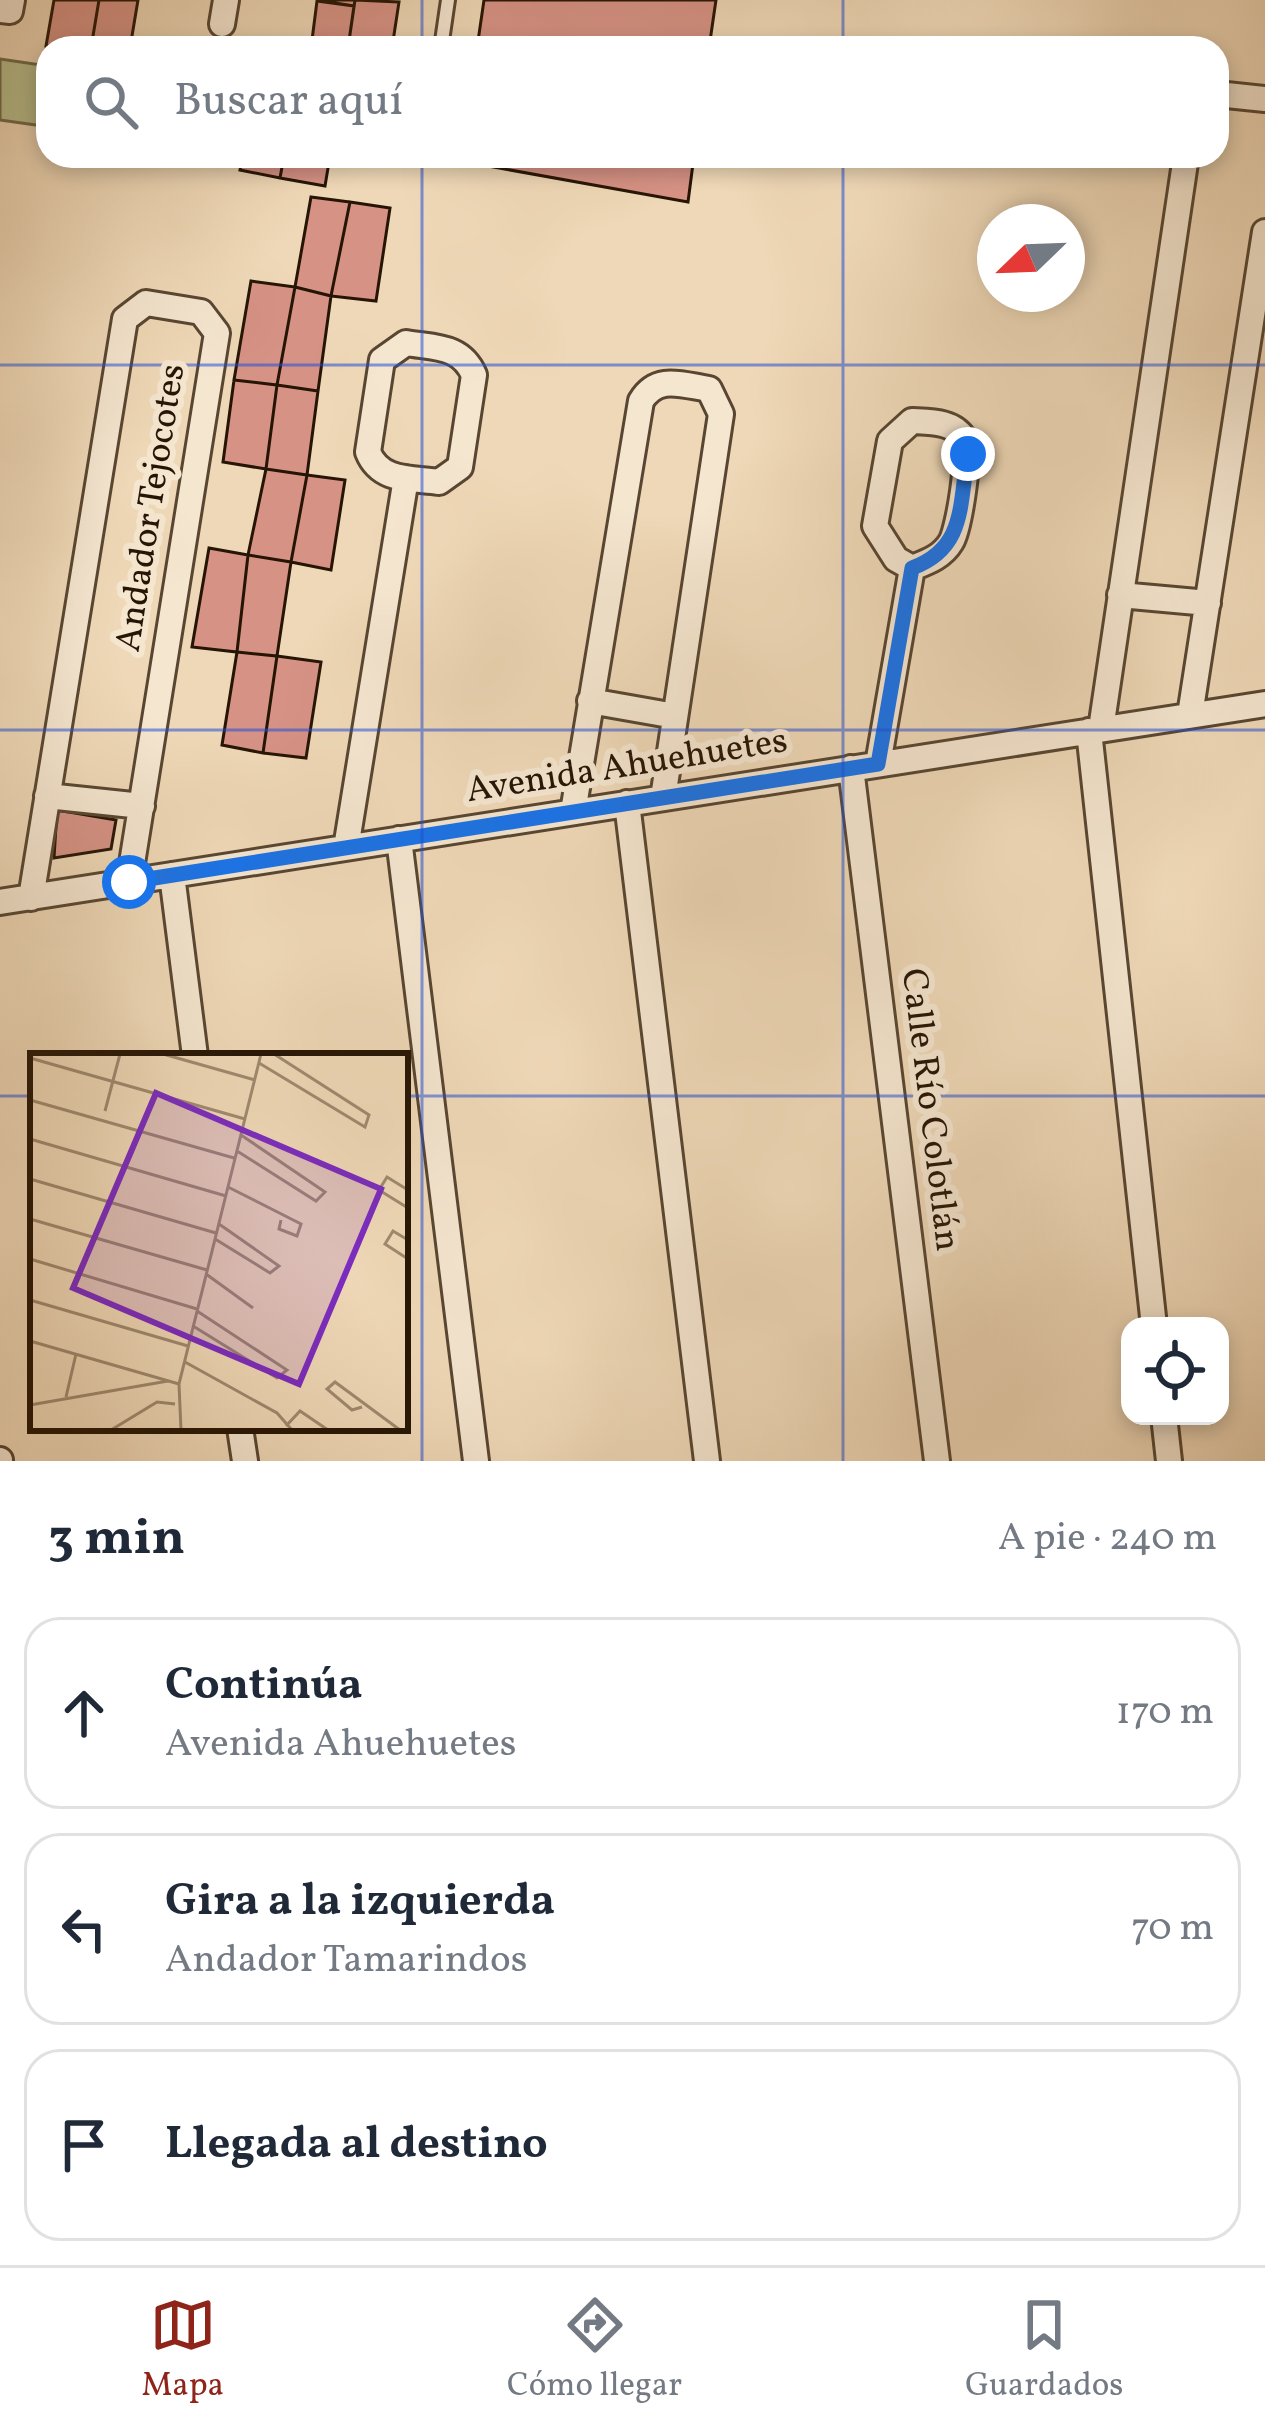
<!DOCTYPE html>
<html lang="es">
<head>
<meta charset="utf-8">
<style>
  body { margin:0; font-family:Vollkorn,serif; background:#f2f2f3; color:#1f2937 }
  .controls { position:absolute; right:36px; bottom:36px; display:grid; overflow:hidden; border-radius:24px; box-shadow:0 6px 18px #0003 }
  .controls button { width:108px; height:108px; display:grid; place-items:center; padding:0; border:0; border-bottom:3px solid #e0e1e3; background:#fff; color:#1f2937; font:60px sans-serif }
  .compass { position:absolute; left:977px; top:204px; width:108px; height:108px; border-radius:50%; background:#fff; box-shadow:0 6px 18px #0003; rotate:247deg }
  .stop { position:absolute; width:36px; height:36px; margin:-27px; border:9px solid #1a73e8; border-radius:50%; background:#fff }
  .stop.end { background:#1a73e8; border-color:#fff; box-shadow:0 3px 12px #0008 }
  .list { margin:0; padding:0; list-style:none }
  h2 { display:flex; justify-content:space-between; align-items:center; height:156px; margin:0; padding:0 48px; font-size:51px }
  h2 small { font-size:39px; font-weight:400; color:#747a83 }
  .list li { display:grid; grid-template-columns:78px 1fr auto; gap:36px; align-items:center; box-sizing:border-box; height:192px; margin:0 24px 24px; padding:0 24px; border:3px solid #e0e1e3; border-radius:36px }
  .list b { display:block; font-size:45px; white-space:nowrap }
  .list p { margin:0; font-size:39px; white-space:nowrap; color:#747a83 }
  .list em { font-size:39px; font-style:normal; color:#747a83 }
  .icon { flex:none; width:66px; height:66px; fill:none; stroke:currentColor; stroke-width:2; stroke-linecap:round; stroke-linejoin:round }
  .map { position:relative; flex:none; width:1265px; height:1461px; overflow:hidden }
  .search { position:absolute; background:#fff; box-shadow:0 6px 18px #0003; left:36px; right:36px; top:36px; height:132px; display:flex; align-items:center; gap:30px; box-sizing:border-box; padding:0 42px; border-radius:36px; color:#747a83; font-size:45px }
  .sheet { height:804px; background:#fff }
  nav { display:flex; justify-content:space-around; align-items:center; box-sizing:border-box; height:168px; border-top:3px solid #e0e1e3; background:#fff; font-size:33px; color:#747a83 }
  nav a { display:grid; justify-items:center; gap:6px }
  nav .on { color:#8f2418 }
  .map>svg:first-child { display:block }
  .green { fill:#b8bf8f; stroke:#6f6a4a; stroke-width:3 }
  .building { fill:#d69285; stroke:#261505; stroke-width:3 }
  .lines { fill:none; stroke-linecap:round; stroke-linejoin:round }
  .lane-casing { stroke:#584632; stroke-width:18 }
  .street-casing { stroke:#584632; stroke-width:30 }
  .lane { stroke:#f5e6d0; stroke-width:12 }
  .street { stroke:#f5e6d0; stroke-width:24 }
  .route { stroke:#1a73e8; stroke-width:15 }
  .grid { fill:none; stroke:#1d4ed8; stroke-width:3; stroke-opacity:0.55 }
  .labels { text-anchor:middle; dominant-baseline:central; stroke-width:12; stroke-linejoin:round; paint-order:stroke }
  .street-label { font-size:36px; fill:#261505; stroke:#f5e6d0 }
  .inset-road { fill:none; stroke:#9f8a70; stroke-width:3 }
  .view { fill:#7b2cbf; fill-opacity:0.15; stroke:#7b2cbf; stroke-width:6 }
  .inset-edge { fill:none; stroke:#261505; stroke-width:6 }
</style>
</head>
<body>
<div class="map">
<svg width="1265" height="1461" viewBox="0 0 1265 1461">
  <rect width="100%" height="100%" fill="#efd8b7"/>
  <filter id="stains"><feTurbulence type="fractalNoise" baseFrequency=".00167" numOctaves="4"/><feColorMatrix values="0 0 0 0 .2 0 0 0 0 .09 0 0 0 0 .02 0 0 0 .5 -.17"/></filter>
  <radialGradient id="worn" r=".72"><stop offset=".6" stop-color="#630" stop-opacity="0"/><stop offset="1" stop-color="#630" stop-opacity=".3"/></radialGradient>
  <path class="green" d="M0,59L48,66L43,126L0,120Z"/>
  <path class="building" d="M54,0H99L91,48L46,46Z
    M99,0H138L130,48H91Z
    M317,0H355L354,6Z
    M355,0L399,2L392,48H348Z
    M484,0H716L709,48H477Z
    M317,1L354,6L348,48H311Z
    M243,156H284L280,178L240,170Z
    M284,156H330L325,186L280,178Z
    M461,156H694L688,202L460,161Z
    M311,197L350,202L331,296L295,287Z
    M350,202L390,208L376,301L331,296Z
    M251,281L295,287L277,385L234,380Z
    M295,287L331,296L318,391L277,385Z
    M234,380L277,385L266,469L223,462Z
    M277,385L318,391L307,475L266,469Z
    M266,469L307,475L291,562L248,555Z
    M307,475L345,480L331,570L291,562Z
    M209,548L248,555L237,652L192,647Z
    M248,555L291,562L277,656L237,652Z
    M237,652L277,656L263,753L222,745Z
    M277,656L321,662L306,758L263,753Z
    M57,810L116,820L111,849L54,858Z"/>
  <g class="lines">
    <defs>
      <path id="lane" d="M441,48L448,0"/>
      <path id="street" d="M0,10L10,11L12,0
        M222,24L226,0
        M1217,94L1265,99
        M406,343C435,348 461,345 474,375L460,467L439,482C411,478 380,482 368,452L382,360Z
        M912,421C930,422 954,421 964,439C971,452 959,529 951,542C942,557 927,562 912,568L896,559L875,526L890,441Z
        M1120,595L1208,603
        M590,701L675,716
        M1190,715L1265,232
        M1101,729L1186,156
        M1089,731L1154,1326
        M878,764L912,568
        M851,768L937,1461
        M47,796L142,806
        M627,803L707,1461
        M573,812L641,401C657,374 682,385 709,389L721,414L663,798
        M399,839L476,1461
        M346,848L406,478
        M172,875L195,1056
        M31,898L125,319L146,303L201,312L217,333L129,882
        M0,902L1265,704
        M1164,1416L1169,1461
        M240,1428L245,1461
        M0,1460V1461"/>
    </defs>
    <use href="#lane" class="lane-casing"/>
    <use href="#street" class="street-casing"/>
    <use href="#lane" class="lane"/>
    <use href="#street" class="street"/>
  </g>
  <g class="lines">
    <path class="route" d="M129,882L878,764L912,568C966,548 959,505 968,454"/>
  </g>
  <path class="grid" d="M422,0V48M843,0V48M422,156V1461M843,156V1461M0,365H1265M0,730H1265M0,1096H33M405,1096H1265"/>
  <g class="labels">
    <g class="street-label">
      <text transform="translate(152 508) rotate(-81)">Andador Tejocotes</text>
      <text transform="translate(627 767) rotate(-9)">Avenida Ahuehuetes</text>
      <text transform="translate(929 1110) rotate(83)">Calle Río Colotlán</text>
    </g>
  </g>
  <g transform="translate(30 1053)">
    <rect width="378" height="378" fill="#efd8b7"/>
    <path class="inset-road" d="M133,1L225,27M0,5L215,66M229,10L335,74L339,62L244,1M0,47L204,105M75,58L90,1M0,86L196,143M207,98L286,148L295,139L211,82M0,126L186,180M198,134L271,171L267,183L249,176L251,167M378,137L357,124L349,137L378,155M0,166L177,217M185,186L240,220L249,213L189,171M378,187L363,178L355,191L378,206M0,206L167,256M176,221L223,255M0,247L158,293M163,273L247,325L257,317L167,258M0,288L149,331M155,309L247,360L262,377M36,344L46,301M0,352L138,328M332,354L322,357L297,336L305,329L370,377M256,373L270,358L298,377M81,377L127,349L145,351M151,377L149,331L231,1"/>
    <path class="view" d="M126,40L351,136L269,331L43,235Z"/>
    <rect width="378" height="378" class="inset-edge"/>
  </g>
  <rect width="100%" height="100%" filter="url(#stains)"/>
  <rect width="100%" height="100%" fill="url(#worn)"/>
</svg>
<div class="controls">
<button><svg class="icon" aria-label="locate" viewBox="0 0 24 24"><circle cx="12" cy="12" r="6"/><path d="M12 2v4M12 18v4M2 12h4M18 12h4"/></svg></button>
</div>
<svg class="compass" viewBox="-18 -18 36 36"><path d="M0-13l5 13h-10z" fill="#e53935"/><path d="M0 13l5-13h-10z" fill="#747a83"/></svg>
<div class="stop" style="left:129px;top:882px"></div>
<div class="stop end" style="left:968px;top:454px"></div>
<div class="search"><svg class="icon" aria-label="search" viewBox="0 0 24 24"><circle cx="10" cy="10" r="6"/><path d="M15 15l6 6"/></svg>Buscar aquí</div>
</div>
<section class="sheet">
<h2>3 min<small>A pie · 240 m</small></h2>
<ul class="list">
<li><svg class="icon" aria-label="ahead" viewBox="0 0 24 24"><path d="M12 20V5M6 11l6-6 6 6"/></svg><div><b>Continúa</b><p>Avenida Ahuehuetes</p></div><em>170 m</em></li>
<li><svg class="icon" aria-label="left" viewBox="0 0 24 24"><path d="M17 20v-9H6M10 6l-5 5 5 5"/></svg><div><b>Gira a la izquierda</b><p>Andador Tamarindos</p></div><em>70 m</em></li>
<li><svg class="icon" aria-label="arrive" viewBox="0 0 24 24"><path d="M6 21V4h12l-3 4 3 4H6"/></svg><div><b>Llegada al destino</b></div></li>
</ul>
</section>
<nav>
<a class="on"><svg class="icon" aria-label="map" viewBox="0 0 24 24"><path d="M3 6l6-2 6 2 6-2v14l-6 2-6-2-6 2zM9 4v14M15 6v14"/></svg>Mapa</a>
<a><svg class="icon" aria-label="directions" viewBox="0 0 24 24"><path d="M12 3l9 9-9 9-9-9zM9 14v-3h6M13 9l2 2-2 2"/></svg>Cómo llegar</a>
<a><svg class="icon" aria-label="saved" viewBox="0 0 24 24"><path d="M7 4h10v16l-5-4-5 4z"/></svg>Guardados</a>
</nav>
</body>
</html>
